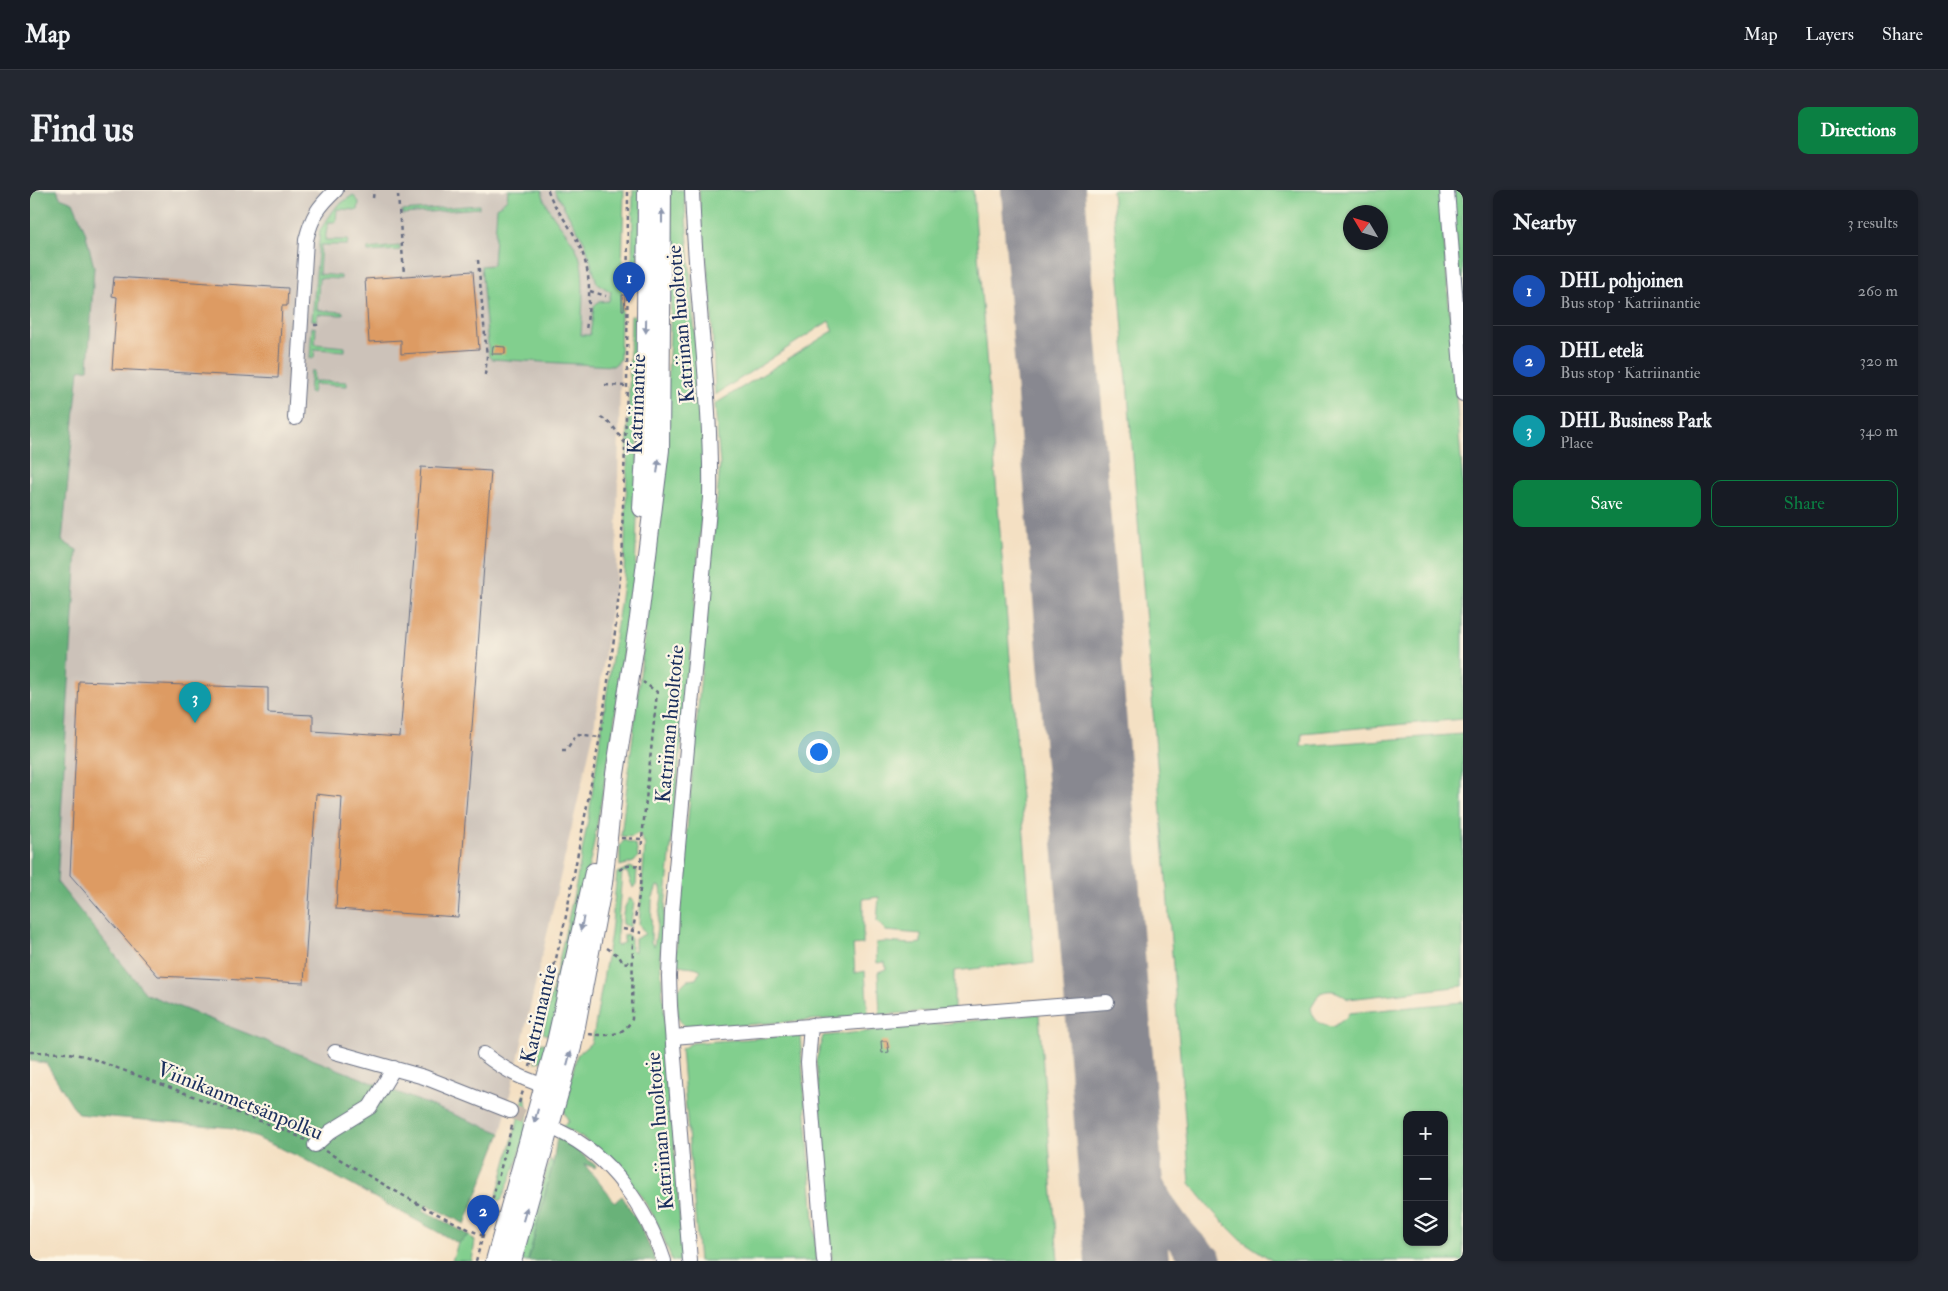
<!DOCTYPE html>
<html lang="en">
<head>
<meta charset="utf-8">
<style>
  body { margin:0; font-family:"IM FELL Double Pica",serif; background:#242831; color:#f1f3f6 }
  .controls { position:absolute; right:15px; bottom:15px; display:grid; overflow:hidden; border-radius:10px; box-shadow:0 1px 4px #0004 }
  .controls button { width:45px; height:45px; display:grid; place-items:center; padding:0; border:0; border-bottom:1px solid #363941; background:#171b24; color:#f1f3f6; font:25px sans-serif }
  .compass { position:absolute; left:1313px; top:15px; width:45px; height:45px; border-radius:50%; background:#171b24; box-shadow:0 1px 4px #0004; rotate:308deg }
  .you { position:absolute; left:788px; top:561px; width:18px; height:18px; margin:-12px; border:4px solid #fff; border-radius:50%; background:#1a73e8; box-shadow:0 0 0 8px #1a73e833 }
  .badge { display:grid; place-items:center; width:32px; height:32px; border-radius:50%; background:#0b8043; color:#fff; font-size:16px; font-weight:700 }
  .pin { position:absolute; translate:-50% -41px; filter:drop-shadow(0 1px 2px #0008) }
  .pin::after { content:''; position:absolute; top:26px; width:18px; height:15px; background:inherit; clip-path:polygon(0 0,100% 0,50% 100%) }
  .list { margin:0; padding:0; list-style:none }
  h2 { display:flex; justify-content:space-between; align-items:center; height:65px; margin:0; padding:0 20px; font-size:21px }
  h2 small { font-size:16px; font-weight:400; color:#9ea1a6 }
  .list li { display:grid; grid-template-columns:32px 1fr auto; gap:15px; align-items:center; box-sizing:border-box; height:70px; padding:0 20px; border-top:1px solid #363941 }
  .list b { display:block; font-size:19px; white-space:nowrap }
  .list p { margin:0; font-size:16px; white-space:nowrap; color:#9ea1a6 }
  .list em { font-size:16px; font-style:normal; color:#9ea1a6 }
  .actions { display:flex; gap:10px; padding:15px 20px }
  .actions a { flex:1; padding:11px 0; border:1px solid #0b8043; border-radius:10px; text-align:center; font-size:18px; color:#0b8043 }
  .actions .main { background:#0b8043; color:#fff }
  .icon { flex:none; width:28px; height:28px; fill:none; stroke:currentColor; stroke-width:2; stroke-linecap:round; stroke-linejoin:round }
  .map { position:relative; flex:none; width:1433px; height:1071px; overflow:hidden; border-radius:10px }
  header { display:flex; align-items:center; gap:30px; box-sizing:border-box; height:70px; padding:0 25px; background:#171b24; border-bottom:1px solid #363941 }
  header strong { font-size:24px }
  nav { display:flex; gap:28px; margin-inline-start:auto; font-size:18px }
  .intro { display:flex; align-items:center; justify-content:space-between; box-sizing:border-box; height:120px; padding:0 30px }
  h1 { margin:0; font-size:35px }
  .button { padding:12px 22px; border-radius:10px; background:#0b8043; color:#fff; font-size:18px; font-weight:700 }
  main { display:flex; gap:30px; padding:0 30px }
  aside { flex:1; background:#171b24; border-radius:10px; box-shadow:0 1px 4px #0004 }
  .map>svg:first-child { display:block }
  .industrial { fill:#ccc2b9 }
  .green { fill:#82cf8e; stroke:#4e7f76; fill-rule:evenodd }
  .forest { fill:#69b279; stroke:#42706c }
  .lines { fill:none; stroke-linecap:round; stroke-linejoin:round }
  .taxiway { stroke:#888890; stroke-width:34 }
  .runway { stroke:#888890; stroke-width:84 }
  .building { fill:#dd9b64 }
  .minor-tunnel { stroke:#c9bdaf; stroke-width:14; stroke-dasharray:14 7; stroke-linecap:butt }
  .minor-casing { stroke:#676d81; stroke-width:16 }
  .major-casing { stroke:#676d81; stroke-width:20 }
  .path { stroke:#676d81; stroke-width:2.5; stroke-dasharray:4 4; stroke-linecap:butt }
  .minor { stroke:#fff; stroke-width:14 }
  .major { stroke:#fff; stroke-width:18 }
  .oneway { fill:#8d97ae }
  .labels { text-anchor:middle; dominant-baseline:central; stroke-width:4.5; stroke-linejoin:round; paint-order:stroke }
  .street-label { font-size:21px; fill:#1b2f5e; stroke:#fcf5e5 }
</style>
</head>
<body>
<header>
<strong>Map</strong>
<nav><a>Map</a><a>Layers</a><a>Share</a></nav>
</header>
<div class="intro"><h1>Find us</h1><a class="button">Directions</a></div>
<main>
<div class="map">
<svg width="1433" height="1071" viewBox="0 0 1433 1071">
  <rect width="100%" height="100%" fill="#fcf5e5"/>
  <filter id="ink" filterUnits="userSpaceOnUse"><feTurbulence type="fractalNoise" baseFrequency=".02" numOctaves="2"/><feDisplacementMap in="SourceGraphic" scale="10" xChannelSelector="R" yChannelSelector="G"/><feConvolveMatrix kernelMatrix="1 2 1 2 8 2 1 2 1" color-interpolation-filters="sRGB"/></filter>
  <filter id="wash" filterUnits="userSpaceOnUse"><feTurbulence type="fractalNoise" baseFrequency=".0096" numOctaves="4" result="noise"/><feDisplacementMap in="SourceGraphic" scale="20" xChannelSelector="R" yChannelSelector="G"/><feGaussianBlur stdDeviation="1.12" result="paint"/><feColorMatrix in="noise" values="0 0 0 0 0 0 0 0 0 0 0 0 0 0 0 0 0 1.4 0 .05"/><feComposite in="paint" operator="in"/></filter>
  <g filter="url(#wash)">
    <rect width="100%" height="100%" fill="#f4e0c3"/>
    <path class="industrial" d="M27,0H594L586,386L563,545L471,943L115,804L27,692L47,360L32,351L49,180L58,179L64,77L55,41L43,12L30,7Z"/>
    <path class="green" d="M478,0H512C516,25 539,41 548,63C556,80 552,126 551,145H560L564,116L568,112L579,111L581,102L567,93L555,53L524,0H594L590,170L583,176L461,169L459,167L451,76L463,75L467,18L477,9Z
      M603,0H611L613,18L607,81L602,80Z
      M640,0H654L674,265L673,306L664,425L630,767L653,1071H642C636,1056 631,1039 623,1025C600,986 571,955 531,936L539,932L534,922V915L547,865L561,853L564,842L581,743L587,683L600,677L607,680L606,694L603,698L597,682H592L586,755L588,756L594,752V745L597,744L601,749V759L605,762V749L615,744L609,734L615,655L609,643L601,647L591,646C610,487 630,327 639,167C642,111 640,55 640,0ZM627,696L631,697L632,706L624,756L621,752L622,710Z
      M669,0H943L1004,772L924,781V819L850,825L848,782L856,779L855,772L847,773L846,753C860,750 876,756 891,753V744L856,741L847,731L849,707L833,709V754L823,755L825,783L835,781L838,826L658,839C644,831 648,814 647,800L657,790L666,789L671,780C663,774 653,779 645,772L690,275L685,214L803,141L799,131L685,205L681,107L670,21Z
      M1082,0H1410L1433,295V529L1272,543L1271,556L1433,544V796L1318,809C1308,802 1303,798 1290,803L1281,818C1283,830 1290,836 1303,837L1316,828L1319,823L1433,812V1071H1243L1210,1049L1185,1024L1160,993ZM1350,22V52H1320V22ZM1377,925H1414V1052H1377Z
      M1421,0H1433V146Z
      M323,5L329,12L328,20L307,19L306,32H298L295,50H318L317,55H291L289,84L311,86V89L289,88L287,120L313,122V125L287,124L286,131L282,130L290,40L306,17Z
      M449,15V18L372,24V21Z
      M370,56V60L338,62L337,59Z
      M604,125L607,130L608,301L605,382L582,548L563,658L520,846L513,843L546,694L559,624L594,387L601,126Z
      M282,137L286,138L285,154L315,157V161L285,159L284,168H280Z
      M281,181H284L283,191L317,192V196L284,194L282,203H279Z
      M594,650L606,655L608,667L604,672L590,676V656Z
      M600,708L604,713L600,737L593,734C592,723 594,717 600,708Z
      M1009,824L1028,1071H802L786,871L793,846Z
      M770,845L787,1071H669L651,859L662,853Z
      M513,853L518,855L512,871L505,872L510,854Z
      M495,904C503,941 485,977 471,1011L466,1009Z
      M520,969L523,973L498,1071H489Z
      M439,1045L445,1051L442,1071H422L428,1053Z"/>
    <path class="forest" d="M0,0H27L30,7L43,12L55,41L64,77L58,179L49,180L32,351L47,360L27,692L116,804L471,943L435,1034L398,1015L393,1020L439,1045L428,1053L270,967L204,938L48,924L16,873L0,871Z
      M527,947L540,954L566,976L565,978L554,974L585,1012L592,1006L609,1034L626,1071H498L523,973Z"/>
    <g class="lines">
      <path class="taxiway" d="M1083,894C1099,964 1120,1022 1175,1071"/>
      <path class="runway" d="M1013,0L1097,1071"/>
    </g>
    <g id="blocks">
      <path class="building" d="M443,81L449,159L371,164V150L339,152L335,89Z
        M84,87L258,98L257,116H252L248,188L82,179L87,107L82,106Z
        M592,105H595L594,120H592Z
        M463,156L475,157V164H462Z
        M391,277L461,281L428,727L306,719L312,607L286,604L274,793L128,786L40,685L49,491L238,498V523L283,525V541L370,547Z
        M851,851H857L859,862L852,863Z"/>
    </g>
  </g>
  <g filter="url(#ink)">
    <use href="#blocks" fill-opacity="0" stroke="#676d81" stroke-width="1"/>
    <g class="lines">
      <path class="minor-tunnel" d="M480,921L512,934"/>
      <defs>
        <path id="minor" d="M1417,0L1433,204
          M265,228L276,50C282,26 288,17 306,0
          M781,835L778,873L794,1071
          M643,847L1077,812
          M305,862L394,887L480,921
          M454,864C476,881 496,891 523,898
          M529,941C581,966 616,1017 634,1071
          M285,955L301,941L340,917L364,878
          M660,1071L640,816L639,786L642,722L680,308C682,205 665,103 662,0"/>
        <path id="major" d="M612,318L615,264L617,0
          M465,1071L526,852L564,682
          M482,1071L542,857L573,693L585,584L609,428L630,260L632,0"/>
      </defs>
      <use href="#minor" class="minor-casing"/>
      <use href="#major" class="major-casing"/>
      <path class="path" d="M518,0C523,17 535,29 543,43C562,75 561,105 556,140
        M368,5L374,84
        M343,8L344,0
        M448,70L457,167L455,185
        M560,101L576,106
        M284,135H287V140
        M575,195L597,196
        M571,227L582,235L595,253
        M532,560H536L547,544L570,547
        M591,648L612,649
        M589,680L597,676L611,675
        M593,739L612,743
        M577,758L589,766L593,773L603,772
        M559,844C576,846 594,847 602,829L603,740L610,700L612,649L627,502L613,492
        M0,862L38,863L55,866L262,943L275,950
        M500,877L535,731L570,547L586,435L591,376L597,196L598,0
        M489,913L493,901
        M295,961L397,1019L453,1046
        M446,1071L483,932"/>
      <use href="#minor" class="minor"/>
      <use href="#major" class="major"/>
    </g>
    <defs><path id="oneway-solid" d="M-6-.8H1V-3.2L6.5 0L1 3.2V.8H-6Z" transform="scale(1.25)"/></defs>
    <g class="oneway">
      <use href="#oneway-solid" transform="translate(632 26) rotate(-90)"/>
      <use href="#oneway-solid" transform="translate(616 136) rotate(91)"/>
      <use href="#oneway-solid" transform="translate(628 276) rotate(-83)"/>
      <use href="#oneway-solid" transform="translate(552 734) rotate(102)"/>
      <use href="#oneway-solid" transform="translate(539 868) rotate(-75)"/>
      <use href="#oneway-solid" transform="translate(506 926) rotate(106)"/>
      <use href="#oneway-solid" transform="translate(495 1024) rotate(-74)"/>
    </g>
  </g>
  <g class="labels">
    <g class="street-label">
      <text transform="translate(651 134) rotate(-95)">Katriinan huoltotie</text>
      <text transform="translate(607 214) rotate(-88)">Katriinantie</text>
      <text transform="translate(640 534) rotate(-85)">Katriinan huoltotie</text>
      <text transform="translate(509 824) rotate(-77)">Katriinantie</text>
      <text transform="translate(210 911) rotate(22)">Viinikanmetsänpolku</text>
      <text transform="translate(630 941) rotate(-95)">Katriinan huoltotie</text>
    </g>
  </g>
</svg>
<div class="controls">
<button>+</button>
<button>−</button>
<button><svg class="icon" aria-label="layers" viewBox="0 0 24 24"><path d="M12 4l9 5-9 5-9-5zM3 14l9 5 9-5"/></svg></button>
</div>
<svg class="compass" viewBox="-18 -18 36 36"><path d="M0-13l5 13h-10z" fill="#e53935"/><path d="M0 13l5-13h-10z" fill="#9ea1a6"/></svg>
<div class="you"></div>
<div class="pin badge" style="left:599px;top:113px;background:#1a4fb4">1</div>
<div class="pin badge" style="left:453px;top:1046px;background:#1a4fb4">2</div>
<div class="pin badge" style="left:165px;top:533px;background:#0f9aa8">3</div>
</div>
<aside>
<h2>Nearby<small>3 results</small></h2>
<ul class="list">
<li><span class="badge" style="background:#1a4fb4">1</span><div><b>DHL pohjoinen</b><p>Bus stop · Katriinantie</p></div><em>260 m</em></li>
<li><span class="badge" style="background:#1a4fb4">2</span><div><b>DHL etelä</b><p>Bus stop · Katriinantie</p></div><em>320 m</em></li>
<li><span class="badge" style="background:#0f9aa8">3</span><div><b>DHL Business Park</b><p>Place</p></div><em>340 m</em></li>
</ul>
<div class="actions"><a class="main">Save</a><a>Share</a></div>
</aside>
</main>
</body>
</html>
